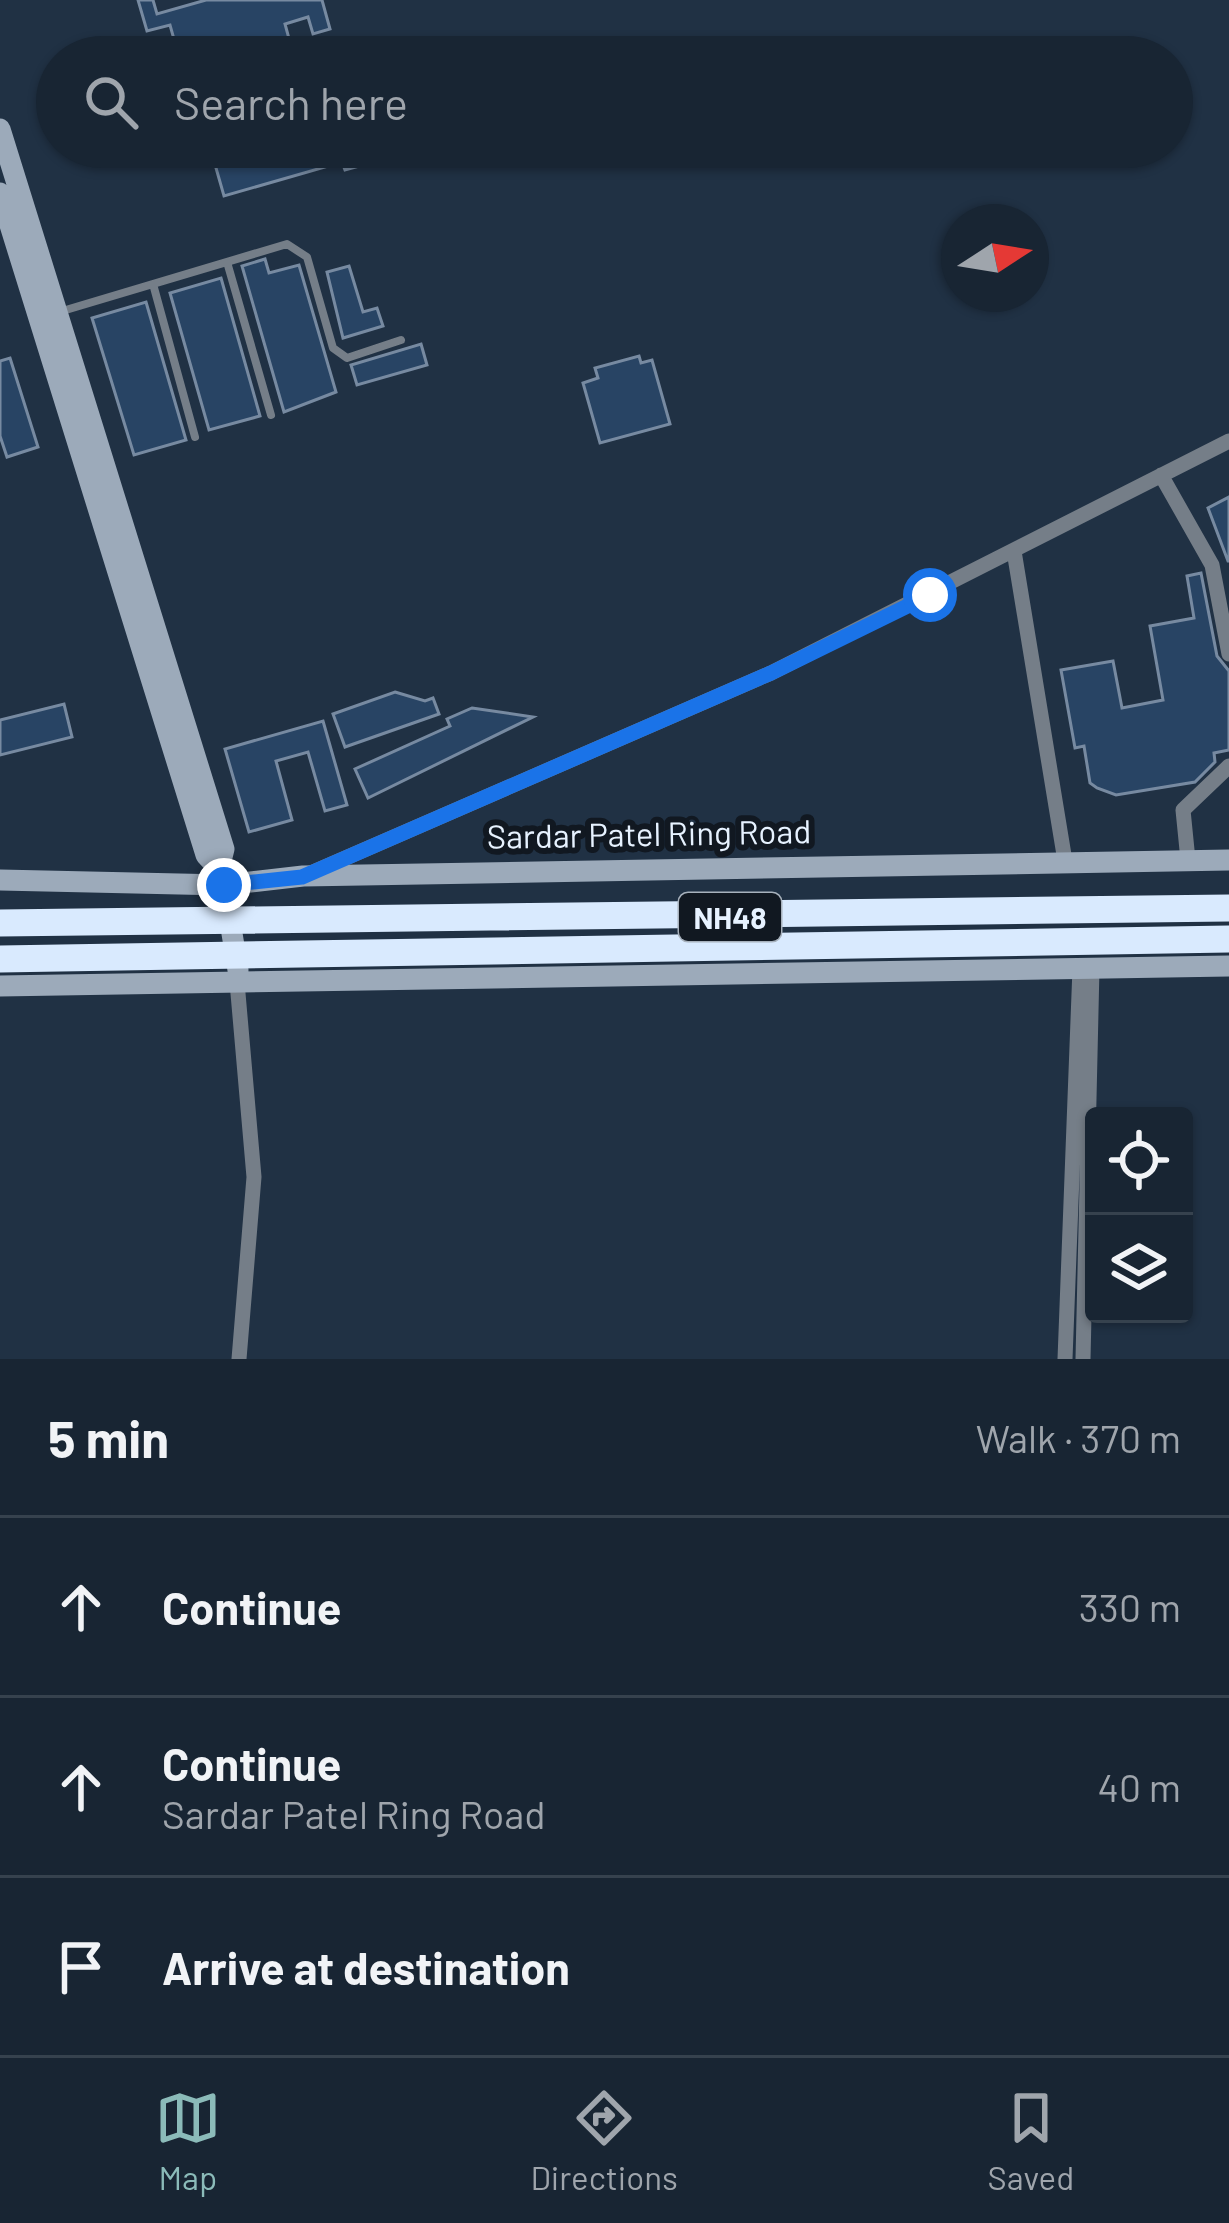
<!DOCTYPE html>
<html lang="en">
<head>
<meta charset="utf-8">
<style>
  body { margin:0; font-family:Barlow,sans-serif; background:#212d3b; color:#f1f3f6 }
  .controls { position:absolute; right:36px; bottom:36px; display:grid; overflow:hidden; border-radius:12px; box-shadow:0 3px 9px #0004 }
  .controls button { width:108px; height:108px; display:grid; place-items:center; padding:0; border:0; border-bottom:3px solid #36424e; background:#182533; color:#f1f3f6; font:60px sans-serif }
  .compass { position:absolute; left:941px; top:204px; width:108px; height:108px; border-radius:50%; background:#182533; box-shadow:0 3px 9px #0004; rotate:78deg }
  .stop { position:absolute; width:36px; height:36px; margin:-27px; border:9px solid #1a73e8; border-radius:50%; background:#fff }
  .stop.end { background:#1a73e8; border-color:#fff; box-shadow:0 3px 12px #0008 }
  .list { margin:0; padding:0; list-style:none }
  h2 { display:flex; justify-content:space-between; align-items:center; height:156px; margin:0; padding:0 48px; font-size:51px }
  h2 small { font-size:39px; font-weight:400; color:#9fa5ac }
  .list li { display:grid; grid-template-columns:78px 1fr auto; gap:36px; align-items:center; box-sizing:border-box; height:180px; padding:0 48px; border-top:3px solid #36424e }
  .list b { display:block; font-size:45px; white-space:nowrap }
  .list p { margin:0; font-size:39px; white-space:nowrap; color:#9fa5ac }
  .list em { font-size:39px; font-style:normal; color:#9fa5ac }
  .icon { flex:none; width:66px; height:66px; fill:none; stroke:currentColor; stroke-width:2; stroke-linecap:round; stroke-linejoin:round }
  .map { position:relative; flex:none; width:1229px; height:1359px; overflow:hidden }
  .search { position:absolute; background:#182533; box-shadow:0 3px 9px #0004; left:36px; right:36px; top:36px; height:132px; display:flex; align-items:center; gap:30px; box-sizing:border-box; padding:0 42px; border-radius:66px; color:#9fa5ac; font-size:45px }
  .sheet { height:696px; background:#182533 }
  nav { display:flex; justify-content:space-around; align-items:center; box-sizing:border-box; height:168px; border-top:3px solid #36424e; background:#182533; font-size:33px; color:#9fa5ac }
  nav a { display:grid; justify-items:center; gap:6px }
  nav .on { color:#8bbbb9 }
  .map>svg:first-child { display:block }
  .building { fill:#284464; stroke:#778aa1; stroke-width:3 }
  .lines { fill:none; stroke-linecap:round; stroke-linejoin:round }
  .lane { stroke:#757e88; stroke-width:8 }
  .street { stroke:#757e88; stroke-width:15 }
  .secondary { stroke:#9caaba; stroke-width:21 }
  .highway { stroke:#d9eafe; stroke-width:27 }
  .route { stroke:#1a73e8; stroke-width:15 }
  .labels { text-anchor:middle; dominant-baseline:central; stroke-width:12; stroke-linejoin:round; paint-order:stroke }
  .shield { fill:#111821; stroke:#a7b1bc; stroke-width:3 }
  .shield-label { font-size:30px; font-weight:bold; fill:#e7f2ff }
  .street-label { font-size:33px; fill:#e7f2ff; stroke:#111821 }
</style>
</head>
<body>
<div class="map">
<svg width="1229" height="1359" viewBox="0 0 1229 1359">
  <rect width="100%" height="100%" fill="#203144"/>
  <path class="building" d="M138,0H153L157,14L206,0H322L330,29L313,34L308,17L285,24L294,57H179L170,25L147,31Z
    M210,147H362L367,164L345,170L342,162L224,196Z
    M265,259L269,273L299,265L336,392L284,412L242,266Z
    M349,266L363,312L377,308L383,326L343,338L327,272Z
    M221,278L260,416L209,430L170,293Z
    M146,302L186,440L134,455L92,318Z
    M421,344L427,365L357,385L351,365Z
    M639,356L641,363L652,360L670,424L600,443L583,383L598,378L595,368Z
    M10,358L38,447L7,457L0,436V361Z
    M1229,497V561H1228L1208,508Z
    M1201,573L1217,656L1229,671V750L1214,753L1215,762L1195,782L1116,795L1097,788L1090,783L1084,746L1075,748L1061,670L1113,661L1122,708L1163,700L1150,626L1194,618L1187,576Z
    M395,692L425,701L433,698L439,714L345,747L333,714Z
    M64,704L72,737L0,755V720Z
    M472,708L533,717L368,798L355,769L450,726L447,719Z
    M323,721L347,805L325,811L308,752L276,761L292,820L249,832L225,749Z"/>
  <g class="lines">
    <path class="lane" d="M227,262L271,415
      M153,284L195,437
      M59,312L287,244L307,257L333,348L347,358L401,340"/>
    <path class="street" d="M1161,475L1212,565L1229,654
      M1014,551L1065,861
      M1188,860L1183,810L1229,766
      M311,873L771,673L1229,441
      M237,982L254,1177L239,1359
      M1065,1359L1080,968
      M1083,1359L1092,968"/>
    <path class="secondary" d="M0,129L224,849L219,869
      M0,193L206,855L219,869L224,885L238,970
      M0,880L224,885L303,876L1229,860
      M0,986L1229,966"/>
    <path class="highway" d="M0,923L1229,908
      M0,959L1229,939"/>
  </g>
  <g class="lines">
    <path class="route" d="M224,885L302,877L771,673L930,595"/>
  </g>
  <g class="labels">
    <rect class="shield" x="679" y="893" width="102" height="48" rx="9"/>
    <g class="shield-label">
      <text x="730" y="917">NH48</text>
    </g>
    <g class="street-label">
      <text transform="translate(649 833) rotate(-1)">Sardar Patel Ring Road</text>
    </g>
  </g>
</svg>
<div class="controls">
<button><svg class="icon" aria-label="locate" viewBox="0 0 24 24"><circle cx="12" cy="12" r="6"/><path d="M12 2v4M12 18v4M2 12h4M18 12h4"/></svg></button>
<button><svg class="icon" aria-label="layers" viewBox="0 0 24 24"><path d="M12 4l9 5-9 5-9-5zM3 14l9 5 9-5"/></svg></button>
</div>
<svg class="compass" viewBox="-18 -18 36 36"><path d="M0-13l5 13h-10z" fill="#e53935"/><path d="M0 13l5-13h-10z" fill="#9fa5ac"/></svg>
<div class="stop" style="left:930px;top:595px"></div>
<div class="stop end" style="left:224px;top:885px"></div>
<div class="search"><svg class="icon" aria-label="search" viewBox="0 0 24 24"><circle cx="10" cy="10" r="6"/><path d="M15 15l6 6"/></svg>Search here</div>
</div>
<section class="sheet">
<h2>5 min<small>Walk · 370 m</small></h2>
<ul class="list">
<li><svg class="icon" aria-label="ahead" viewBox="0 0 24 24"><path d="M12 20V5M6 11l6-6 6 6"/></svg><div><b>Continue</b></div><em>330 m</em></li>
<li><svg class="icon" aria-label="ahead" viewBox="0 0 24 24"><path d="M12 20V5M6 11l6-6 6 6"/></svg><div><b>Continue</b><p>Sardar Patel Ring Road</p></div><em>40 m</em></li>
<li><svg class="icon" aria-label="arrive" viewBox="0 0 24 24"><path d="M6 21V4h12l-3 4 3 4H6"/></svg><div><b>Arrive at destination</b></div></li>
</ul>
</section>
<nav>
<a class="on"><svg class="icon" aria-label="map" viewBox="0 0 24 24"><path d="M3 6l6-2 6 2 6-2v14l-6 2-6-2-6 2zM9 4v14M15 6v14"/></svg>Map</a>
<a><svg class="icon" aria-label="directions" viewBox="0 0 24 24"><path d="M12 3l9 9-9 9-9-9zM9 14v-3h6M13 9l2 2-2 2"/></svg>Directions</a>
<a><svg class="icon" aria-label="saved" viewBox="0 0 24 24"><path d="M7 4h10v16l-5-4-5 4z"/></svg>Saved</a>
</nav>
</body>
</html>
